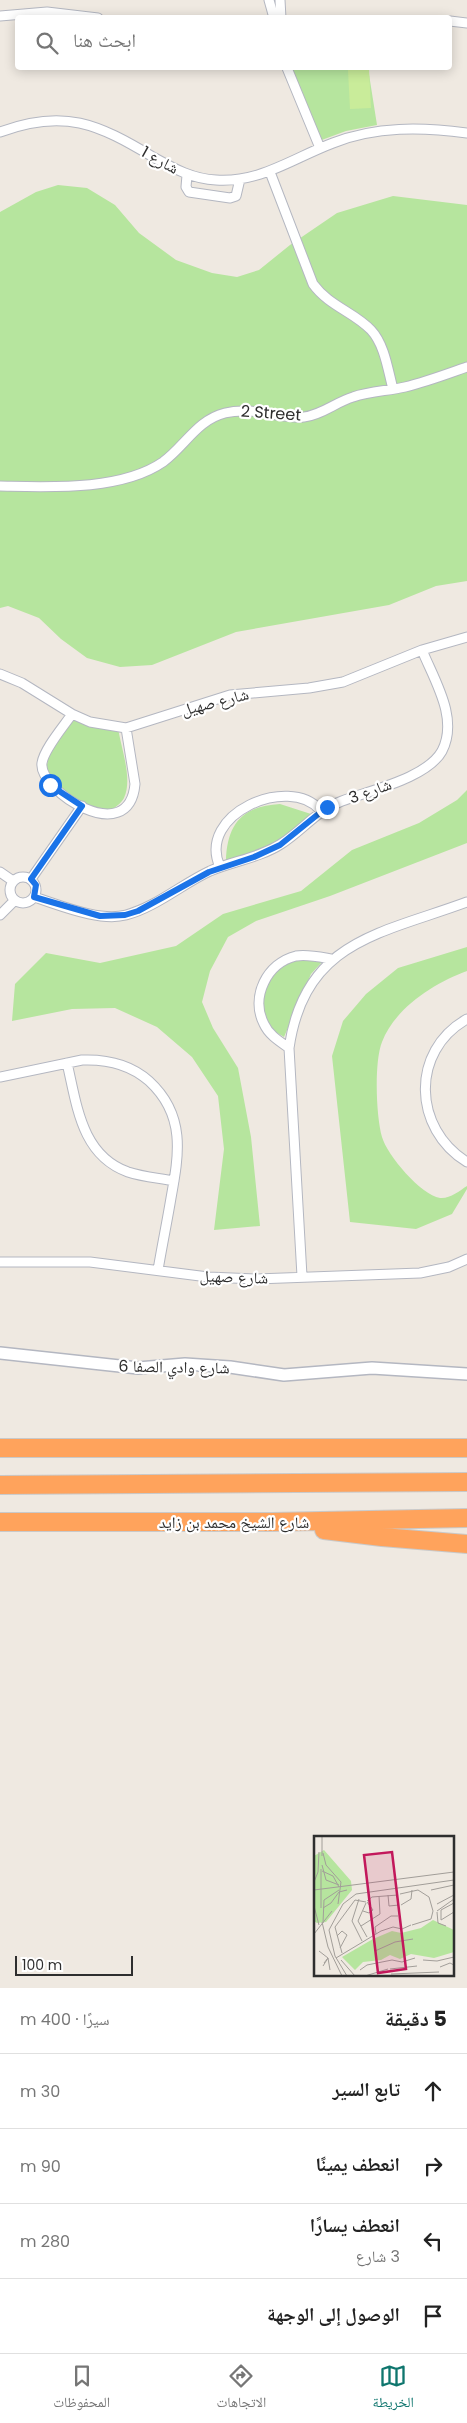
<!DOCTYPE html>
<html lang="ar">
<head>
<meta charset="utf-8">
<style>
  body { margin:0; font-family:Poppins,"Noto Naskh Arabic",sans-serif; background:#f6f6f6; color:#222; direction:rtl }
  .scale { position:absolute; left:15px; bottom:12px; width:118px; box-sizing:border-box; padding-left:5px; border:2px solid #2e2e2e; border-top:0; font-size:14px; line-height:18px; white-space:nowrap; color:#2e2e2e; -webkit-text-stroke:4px #fff; paint-order:stroke }
  .stop { position:absolute; width:15px; height:15px; margin:-11px; border:4px solid #1a73e8; border-radius:50%; background:#fff }
  .stop.end { background:#1a73e8; border-color:#fff; box-shadow:0 1px 5px #0008 }
  .list { margin:0; padding:0; list-style:none }
  h2 { display:flex; justify-content:space-between; align-items:center; height:65px; margin:0; padding:0 20px; font-size:21px }
  h2 small { font-size:16px; font-weight:400; color:#767676 }
  .list li { display:grid; grid-template-columns:32px 1fr auto; gap:15px; align-items:center; box-sizing:border-box; height:75px; padding:0 20px; border-top:1px solid #e0e0e0 }
  .list b { display:block; font-size:19px; white-space:nowrap }
  .list p { margin:0; font-size:16px; white-space:nowrap; color:#767676 }
  .list em { font-size:16px; font-style:normal; color:#767676 }
  .icon { flex:none; width:28px; height:28px; fill:none; stroke:currentColor; stroke-width:2; stroke-linecap:round; stroke-linejoin:round }
  .map { position:relative; flex:none; width:467px; height:1988px; overflow:hidden; direction:ltr }
  .search { position:absolute; background:#fff; box-shadow:0 2px 12px #0003; left:15px; right:15px; top:15px; height:55px; display:flex; align-items:center; gap:12px; box-sizing:border-box; padding:0 18px; border-radius:5px; color:#767676; font-size:19px }
  .sheet { height:365px; background:#fff }
  nav { display:flex; justify-content:space-around; align-items:center; box-sizing:border-box; height:70px; border-top:1px solid #e0e0e0; background:#fff; font-size:14px; color:#767676 }
  nav a { display:grid; justify-items:center; gap:2px }
  nav .on { color:#0f766e }
  .map>svg:first-child { display:block }
  .green { fill:#b6e59e }
  .pitch { fill:#c9ec9a }
  .lines { fill:none; stroke-linecap:round; stroke-linejoin:round }
  .minor-casing { stroke:#b4b7c1; stroke-width:11 }
  .tertiary-casing { stroke:#b4b7c1; stroke-width:14 }
  .motorway-casing { stroke:#c9c9c9; stroke-width:20 }
  .minor { stroke:#fff; stroke-width:9 }
  .tertiary { stroke:#fff; stroke-width:11 }
  .motorway { stroke:#ffa35c; stroke-width:18 }
  .route { stroke:#1a73e8; stroke-width:6 }
  .labels { text-anchor:middle; dominant-baseline:central; stroke-width:4.5; stroke-linejoin:round; paint-order:stroke }
  .street-label { font-size:16px; fill:#2e2e2e; stroke:#fff }
  .inset-road { fill:none; stroke:#a29e99; stroke-width:1 }
  .view { fill:#c2185b; fill-opacity:0.15; stroke:#c2185b; stroke-width:2.5 }
  .inset-edge { fill:none; stroke:#2e2e2e; stroke-width:2.5 }
</style>
</head>
<body>
<div class="map">
<svg width="467" height="1988" viewBox="0 0 467 1988">
  <rect width="100%" height="100%" fill="#efe9e1"/>
  <path class="green" d="M289,68H368L377,125L346,131L319,141Z
    M58,185L87,188L115,205L139,233L176,260L212,273L237,277L259,270L290,245L337,213L393,196L467,205V581L436,586L389,605L236,632L152,665L120,667L87,658L61,639L39,618L8,606L0,608V212L36,192Z
    M69,716L118,728C121,748 133,779 124,798C122,802 117,806 113,809C108,809 102,810 97,809C85,807 48,782 47,769C45,757 63,728 69,716Z
    M467,790V843L330,896L256,921L228,937L210,971L202,1002L213,1028L238,1068L251,1137L260,1226L214,1230L224,1149L218,1096L192,1057L157,1027L115,1008L72,1009L12,1021L15,984L46,953L100,963L176,946L223,914L301,891L352,850L419,823L457,800Z
    M280,804L311,814C279,844 268,851 226,861C227,824 242,806 280,804Z
    M467,947V971C434,983 395,1008 382,1042C374,1062 376,1116 382,1137C387,1155 421,1195 440,1198C450,1199 459,1191 467,1186V1189L452,1214L416,1229L350,1222L332,1056L343,1021L366,994L398,968Z
    M309,959L322,962L311,974L284,1037C279,1034 271,1030 268,1025C255,1004 265,972 289,961C294,959 303,959 309,959Z"/>
  <path class="pitch" d="M369,69L371,108L350,109L348,70Z"/>
  <g class="lines">
    <defs>
      <path id="minor" d="M269,0L274,18
        M280,0L281,18
        M0,16L47,12L98,18
        M450,21L467,23
        M287,68L320,148
        M0,132C64,108 98,124 153,157C173,168 192,179 216,180C260,183 293,158 333,143C376,126 422,127 467,133
        M270,172L313,284C329,306 354,312 371,330C385,345 388,371 393,389
        M187,175L186,187L189,192L230,198L236,196L240,179
        M0,486C49,487 121,491 163,462C185,446 197,420 225,413C254,406 277,419 304,417C322,415 336,402 353,397C370,391 388,391 405,387C426,382 447,374 467,367
        M0,674L22,683L72,714L90,722L126,728L230,695L309,688L343,682L422,650L467,637
        M72,714C64,726 44,749 42,763C38,790 129,850 135,784L126,728
        M220,867C196,814 289,774 320,810
        M0,872L13,881
        M10 890a13 13 0 1 1 26 0a13 13 0 1 1-26 0Z
        M31,879L82,806
        M34,897C60,905 99,922 126,915C156,907 182,884 210,871C233,861 259,858 281,844C303,830 317,810 342,801C371,790 427,778 442,751C459,718 434,680 422,650
        M0,915L15,900
        M467,1019C410,1051 413,1129 467,1162
        M289,1048C279,1041 269,1035 264,1024C250,997 267,963 296,956C307,954 320,957 331,959
        M67,1063C77,1105 81,1155 128,1172C143,1177 159,1178 174,1181
        M0,1077L82,1060C107,1059 130,1064 149,1081C186,1115 179,1154 171,1198C167,1222 162,1246 158,1270
        M0,1262H90L208,1277L256,1279L420,1273L449,1267L467,1259
        M302,1276L289,1048C305,940 381,934 467,902"/>
      <path id="tertiary" d="M0,1353L138,1368L185,1364L230,1367L284,1375L372,1368L467,1374"/>
      <path id="motorway" d="M0,1448H467
        M0,1485L467,1482
        M0,1522H272L467,1518
        M324,1530L382,1537L467,1544"/>
    </defs>
    <use href="#minor" class="minor-casing"/>
    <use href="#tertiary" class="tertiary-casing"/>
    <use href="#motorway" class="motorway-casing"/>
    <use href="#minor" class="minor"/>
    <use href="#tertiary" class="tertiary"/>
    <use href="#motorway" class="motorway"/>
  </g>
  <g class="lines">
    <path class="route" d="M50,785L82,806L31,879L36,885L34,897L100,916L125,915L138,911L209,872L254,857L280,845L327,807"/>
  </g>
  <g class="labels">
    <g class="street-label">
      <text transform="translate(160 160) rotate(29)">شارع 1</text>
      <text transform="translate(271 413) rotate(4)">2 Street</text>
      <text transform="translate(215 702) rotate(-14)">شارع صهيل</text>
      <text transform="translate(370 791) rotate(-20)">3 شارع</text>
      <text transform="translate(234 1277) rotate(2)">شارع صهيل</text>
      <text transform="translate(174 1367) rotate(1)">شارع وادي الصفا 6</text>
      <text x="234" y="1522">شارع الشيخ محمد بن زايد</text>
    </g>
  </g>
  <g transform="translate(314 1836)">
    <rect width="140" height="140" fill="#efe9e1"/>
    <path d="M10,14L37,45L38,54L12,86L3,87L0,85V20ZM119,84L140,94V116L120,122L97,118L86,123L76,119L67,124L49,126L41,134L28,121L59,103L78,95L87,97L107,92Z" fill="#b6e59e"/>
    <path class="inset-road" d="M9,17L12,29L27,46L24,68M8,20V0M8,29L12,44L25,49M8,35L19,40L25,51M0,46L4,36L5,16M0,54L140,36M117,54L140,49M86,58L104,54L115,61L119,75L117,83L98,89M74,59L75,70L85,69M45,63L38,85L48,105M53,65L58,61L84,59M52,67L44,85L53,101M140,67L127,74V84L140,76M123,68L140,59M87,69L97,63L98,54M0,70L5,89M7,72V33M9,72L17,67L25,56L33,54M49,75L55,77L59,74L53,66M123,75L140,63M123,76L124,87L132,90M8,86L14,111L28,140M9,87L10,64L25,54M47,90L66,78L65,60M0,98L18,75M62,98L61,91L77,80H84M23,100L28,95L33,99L26,112M5,115L14,122L16,134M61,115L81,106L99,103M28,117L21,91L41,64L52,66M22,122L67,95L79,91L88,93L97,89M27,124L41,140M109,124L123,125L140,121M9,130L14,122L10,127M126,131L136,127L140,129M76,133L103,130M46,134L53,129L78,124L88,126L101,122M77,138L125,136M33,140L21,120L15,94L29,68L42,58L140,44M51,140L74,133"/>
    <path class="view" d="M78,16L92,133L64,137L50,19Z"/>
    <rect width="140" height="140" class="inset-edge"/>
  </g>
</svg>
<div class="scale">100 m</div>
<div class="stop" style="left:50px;top:785px"></div>
<div class="stop end" style="left:327px;top:807px"></div>
<div class="search"><svg class="icon" aria-label="search" viewBox="0 0 24 24"><circle cx="10" cy="10" r="6"/><path d="M15 15l6 6"/></svg>ابحث هنا</div>
</div>
<section class="sheet">
<h2>5 دقيقة<small>سيرًا · 400 m</small></h2>
<ul class="list">
<li><svg class="icon" aria-label="ahead" viewBox="0 0 24 24"><path d="M12 20V5M6 11l6-6 6 6"/></svg><div><b>تابع السير</b></div><em>30 m</em></li>
<li><svg class="icon" aria-label="right" viewBox="0 0 24 24"><path d="M7 20v-9h11M14 6l5 5-5 5"/></svg><div><b>انعطف يمينًا</b></div><em>90 m</em></li>
<li><svg class="icon" aria-label="left" viewBox="0 0 24 24"><path d="M17 20v-9H6M10 6l-5 5 5 5"/></svg><div><b>انعطف يسارًا</b><p>3 شارع</p></div><em>280 m</em></li>
<li><svg class="icon" aria-label="arrive" viewBox="0 0 24 24"><path d="M6 21V4h12l-3 4 3 4H6"/></svg><div><b>الوصول إلى الوجهة</b></div></li>
</ul>
</section>
<nav>
<a class="on"><svg class="icon" aria-label="map" viewBox="0 0 24 24"><path d="M3 6l6-2 6 2 6-2v14l-6 2-6-2-6 2zM9 4v14M15 6v14"/></svg>الخريطة</a>
<a><svg class="icon" aria-label="directions" viewBox="0 0 24 24"><path d="M12 3l9 9-9 9-9-9zM9 14v-3h6M13 9l2 2-2 2"/></svg>الاتجاهات</a>
<a><svg class="icon" aria-label="saved" viewBox="0 0 24 24"><path d="M7 4h10v16l-5-4-5 4z"/></svg>المحفوظات</a>
</nav>
</body>
</html>
